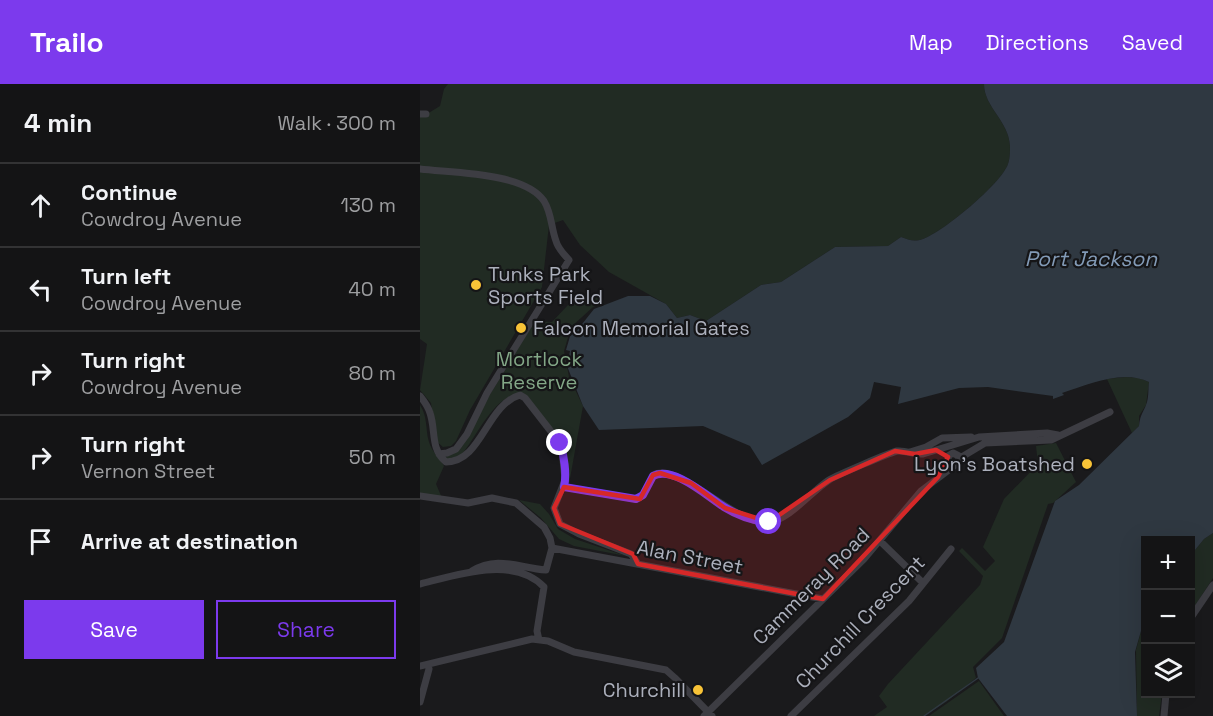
<!DOCTYPE html>
<html lang="en">
<head>
<meta charset="utf-8">
<style>
  body { margin:0; font-family:"Space Grotesk",sans-serif; background:#1d1d1e; color:#f1f3f6 }
  .controls { position:absolute; right:18px; bottom:18px; display:grid; overflow:hidden; border-radius:0px; box-shadow:0 6px 24px #0002 }
  .controls button { width:54px; height:54px; display:grid; place-items:center; padding:0; border:0; border-bottom:2px solid #333334; background:#141415; color:#f1f3f6; font:30px sans-serif }
  .stop { position:absolute; width:18px; height:18px; margin:-14px; border:4px solid #7c3aed; border-radius:50%; background:#fff }
  .stop.end { background:#7c3aed; border-color:#fff; box-shadow:0 2px 6px #0008 }
  .list { margin:0; padding:0; list-style:none }
  h2 { display:flex; justify-content:space-between; align-items:center; height:78px; margin:0; padding:0 24px; font-size:26px }
  h2 small { font-size:20px; font-weight:400; color:#9d9ea0 }
  .list li { display:grid; grid-template-columns:39px 1fr auto; gap:18px; align-items:center; box-sizing:border-box; height:84px; padding:0 24px; border-top:2px solid #333334 }
  .list b { display:block; font-size:22px; white-space:nowrap }
  .list p { margin:0; font-size:20px; white-space:nowrap; color:#9d9ea0 }
  .list em { font-size:20px; font-style:normal; color:#9d9ea0 }
  .actions { display:flex; gap:12px; padding:18px 24px }
  .actions a { flex:1; padding:14px 0; border:2px solid #7c3aed; border-radius:0px; text-align:center; font-size:21px; color:#7c3aed }
  .actions .main { background:#7c3aed; color:#fff }
  .icon { flex:none; width:33px; height:33px; fill:none; stroke:currentColor; stroke-width:2; stroke-linecap:round; stroke-linejoin:round }
  .map { position:relative; flex:none; width:793px; height:632px; overflow:hidden }
  header { display:flex; align-items:center; gap:36px; box-sizing:border-box; height:84px; padding:0 30px; background:#7c3aed; color:#fff }
  header strong { font-size:28px }
  nav { display:flex; gap:33px; margin-inline-start:auto; font-size:21px }
  main { display:flex }
  aside { flex:1; background:#141415 }
  .map>svg:first-child { display:block }
  .green { fill:#212b23 }
  .water { fill:#2f3841 }
  .lines { fill:none; stroke-linecap:round; stroke-linejoin:round }
  .stream { stroke:#2f3841; stroke-width:1.5 }
  .minor { stroke:#3d3d43; stroke-width:7 }
  .route { stroke:#7c3aed; stroke-width:8 }
  .marked { fill:#d62828; fill-opacity:0.2; stroke:#d62828; stroke-width:4.5; stroke-linejoin:round }
  .poi-dot { fill:#f8c337; stroke:#151517; stroke-width:2 }
  .labels { text-anchor:middle; dominant-baseline:central; stroke-width:4.5; stroke-linejoin:round; paint-order:stroke }
  .poi-label { font-size:20px; fill:#acb0bc; stroke:#151517; text-anchor:start }
  .park-label { font-size:20px; fill:#83a787; stroke:#151517 }
  .street-label { font-size:20px; fill:#acb0bc; stroke:#151517 }
  .water-label { font-size:21px; font-style:italic; fill:#839bb7; stroke:#151517 }
</style>
</head>
<body>
<header>
<strong>Trailo</strong>
<nav><a>Map</a><a>Directions</a><a>Saved</a></nav>
</header>
<main>
<aside>
<h2>4 min<small>Walk · 300 m</small></h2>
<ul class="list">
<li><svg class="icon" aria-label="ahead" viewBox="0 0 24 24"><path d="M12 20V5M6 11l6-6 6 6"/></svg><div><b>Continue</b><p>Cowdroy Avenue</p></div><em>130 m</em></li>
<li><svg class="icon" aria-label="left" viewBox="0 0 24 24"><path d="M17 20v-9H6M10 6l-5 5 5 5"/></svg><div><b>Turn left</b><p>Cowdroy Avenue</p></div><em>40 m</em></li>
<li><svg class="icon" aria-label="right" viewBox="0 0 24 24"><path d="M7 20v-9h11M14 6l5 5-5 5"/></svg><div><b>Turn right</b><p>Cowdroy Avenue</p></div><em>80 m</em></li>
<li><svg class="icon" aria-label="right" viewBox="0 0 24 24"><path d="M7 20v-9h11M14 6l5 5-5 5"/></svg><div><b>Turn right</b><p>Vernon Street</p></div><em>50 m</em></li>
<li><svg class="icon" aria-label="arrive" viewBox="0 0 24 24"><path d="M6 21V4h12l-3 4 3 4H6"/></svg><div><b>Arrive at destination</b></div></li>
</ul>
<div class="actions"><a class="main">Save</a><a>Share</a></div>
</aside>
<div class="map">
<svg width="793" height="632" viewBox="0 0 793 632">
  <rect width="100%" height="100%" fill="#1a1a1c"/>
  <path class="green" d="M28,0H564C564,23 589,37 590,62C590,67 590,75 588,80C581,100 523,148 503,155C494,158 489,156 481,153L468,162L415,163L361,198L341,201L286,237L270,231L257,234L246,220L189,188L160,161L143,136L129,141L122,203L50,326L36,357L31,362L23,363L16,357L11,319L0,306L7,260L0,255V30H7L20,22L24,5Z
    M179,208L182,210L184,219L173,223L151,243L144,267L149,293L163,322L149,400L144,362L101,309C73,312 58,351 42,370L36,374L28,376L25,373L34,369L115,237L132,238L148,221Z
    M706,293L719,294L729,298L726,321L719,332V342L712,349L687,295Z
    M0,321C8,333 5,344 9,358C12,368 19,373 24,382L16,400L22,414L0,410Z
    M636,359L656,398L633,419L628,420L582,554L553,583L556,594L526,618L504,632H454L467,623L459,612L468,600L560,501L563,492L539,467L542,464L565,487L575,477L563,463L584,415L618,380L616,362Z
    M99,416L120,420L129,430L138,445L155,455L206,472L154,462L139,455L121,434Z
    M793,449V494L771,528V471L784,455Z
    M725,533L726,610H742L739,632H717L716,566Z
    M559,597L584,632H509Z"/>
  <path class="water" d="M564,0H793V449L784,455L771,471L770,456H726L725,533L715,568L717,632H587L558,594L556,584L584,558L635,417L659,401L719,342C720,330 724,328 727,318C729,311 728,304 729,298C702,285 668,301 642,309L644,311L633,315V312L568,303L539,304L478,320L481,303L454,298L450,314L428,333L342,381L330,362L283,342L179,346L163,322L147,282L150,267L146,266L151,249H155L174,225L208,212H230L246,220L257,234L270,231L286,237L341,201L361,198L415,163L468,162L481,153C489,156 494,158 503,155C523,148 581,100 588,80C590,75 590,67 590,62C589,37 564,23 564,0Z"/>
  <g class="lines">
    <path class="stream" d="M504,632L558,594"/>
    <path class="minor" d="M0,30H6
      M0,85C32,89 104,88 124,117C132,130 131,144 136,157C138,165 144,170 149,176L67,309L47,350L36,365L27,369L19,370
      M0,312C4,317 8,322 10,329C16,346 10,365 26,378C62,378 66,321 100,311L105,314L140,359L142,366L145,396L134,424L140,440L159,450L211,470L218,480
      M490,368L506,363L522,354L551,353
      M540,374L565,359L631,356L690,328
      M144,403L216,415L223,411L233,391C260,377 314,442 349,438C369,436 392,407 409,396C417,391 469,369 477,367C487,366 494,371 503,370L559,353L627,349L638,351
      M0,412L48,419L72,414L96,419L124,443L130,454L132,464L126,486C99,484 77,471 52,487
      M460,457L503,499
      M132,464L403,515
      M0,500C36,491 94,471 124,503L117,547L119,556
      M770,535L793,501
      M0,582L112,555L128,557L154,568L246,586L255,594L292,632
      M0,618L9,585
      M284,632L444,475L501,407L538,379L539,372L533,369L528,372L529,379L534,381
      M371,632L489,517L531,465
      M744,632L746,610"/>
  </g>
  <g class="lines">
    <path class="route" d="M140,359C144,371 147,390 144,403L216,415L223,411L233,392C253,381 288,413 304,423C317,431 334,437 349,438"/>
  </g>
  <path class="marked" d="M516,366L528,373L518,393L403,515L218,480L213,470L140,440L134,424L144,403L220,415L233,391L240,389L271,399L305,424L349,438L410,396L475,367L495,370Z"/>
  <g class="poi-dot">
    <circle cx="56" cy="201" r="6"/>
    <circle cx="101" cy="244" r="6"/>
    <circle cx="667" cy="380" r="6"/>
    <circle cx="278" cy="606" r="6"/>
  </g>
  <g class="labels">
    <g class="poi-label">
      <text x="68" y="190">Tunks Park<tspan x="68" dy="23">Sports Field</tspan></text>
      <text x="113" y="244">Falcon Memorial Gates</text>
      <text x="655" y="380" text-anchor="end">Lyon's Boatshed</text>
      <text x="266" y="606" text-anchor="end">Churchill</text>
    </g>
    <g class="park-label">
      <text x="119" y="275">Mortlock<tspan x="119" dy="23">Reserve</tspan></text>
    </g>
    <g class="street-label">
      <text transform="translate(270 473) rotate(11)">Alan Street</text>
      <text transform="translate(391 502) rotate(-45)">Cammeray Road</text>
      <text transform="translate(440 538) rotate(-46)">Churchill Crescent</text>
    </g>
    <g class="water-label">
      <text x="671" y="174">Port Jackson</text>
    </g>
  </g>
</svg>
<div class="controls">
<button>+</button>
<button>−</button>
<button><svg class="icon" aria-label="layers" viewBox="0 0 24 24"><path d="M12 4l9 5-9 5-9-5zM3 14l9 5 9-5"/></svg></button>
</div>
<div class="stop" style="left:349px;top:438px"></div>
<div class="stop end" style="left:140px;top:359px"></div>
</div>
</main>
</body>
</html>
